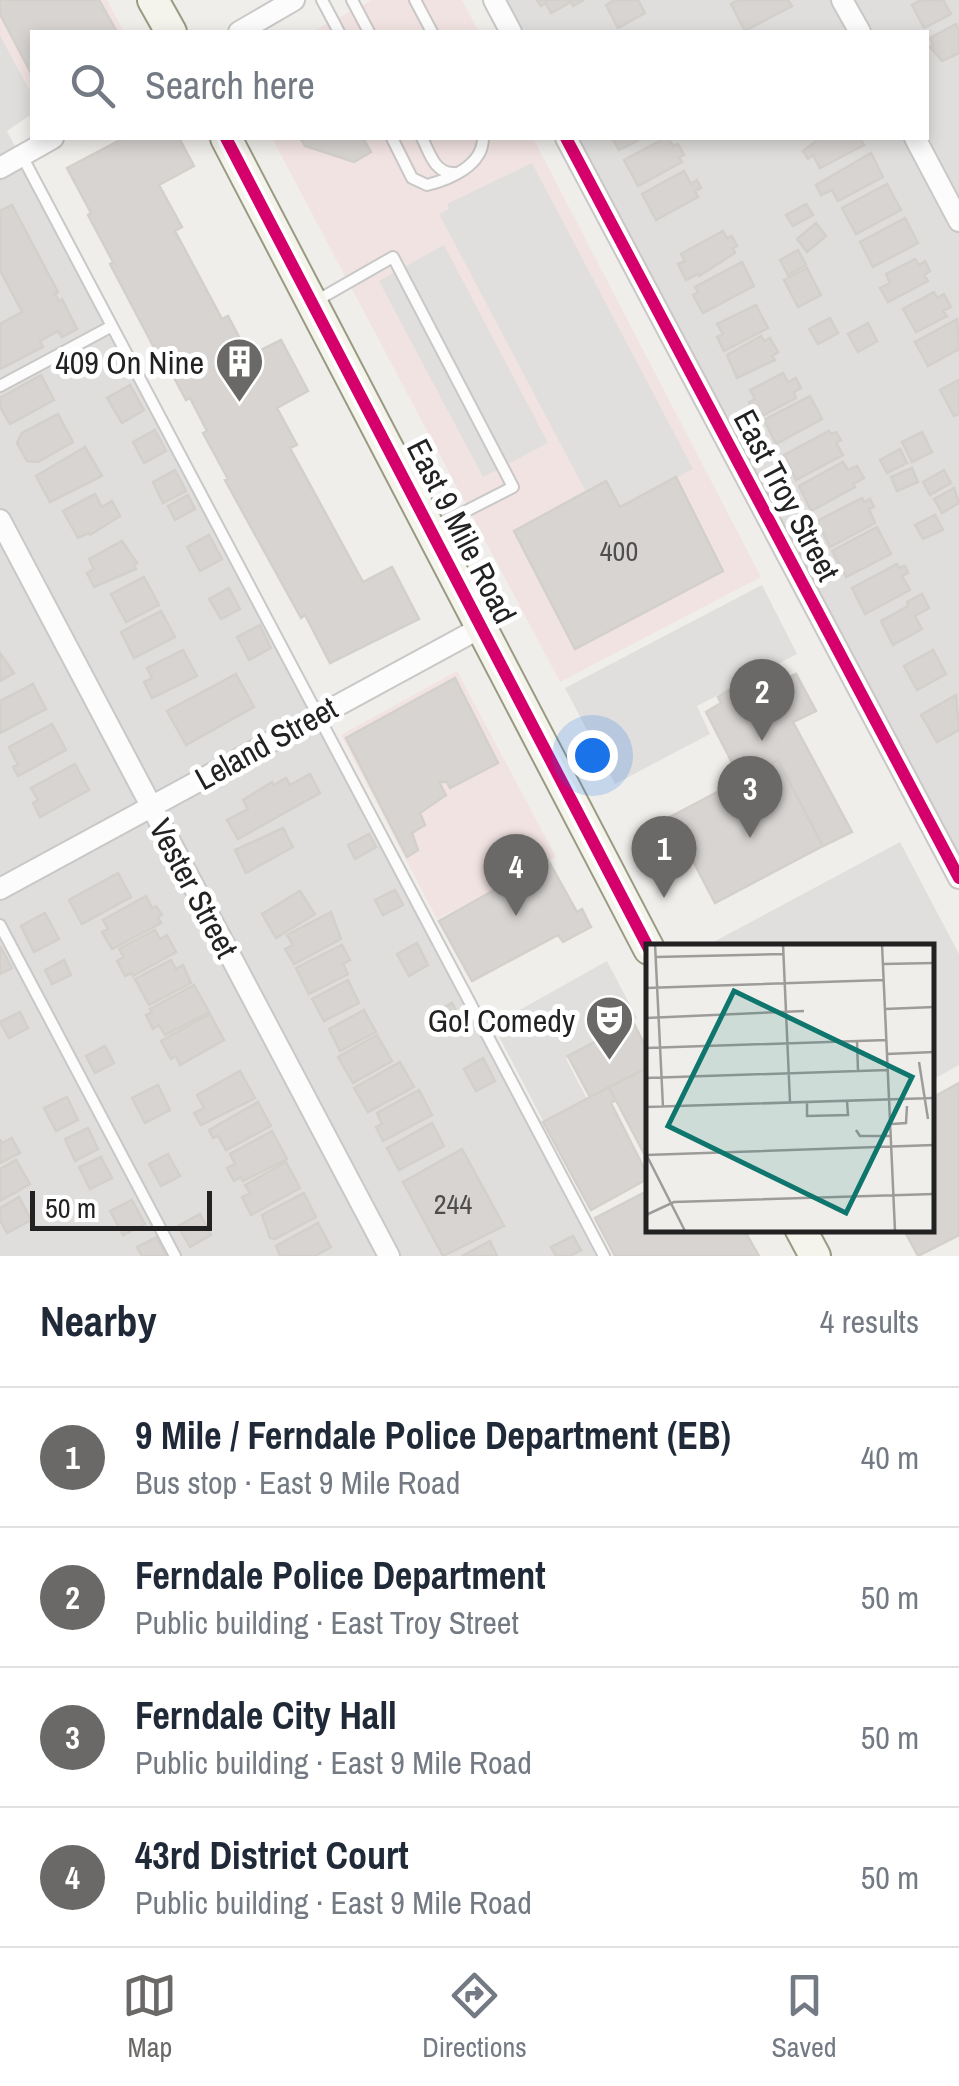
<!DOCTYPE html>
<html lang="en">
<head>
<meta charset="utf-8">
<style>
  body { margin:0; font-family:"Archivo Narrow",sans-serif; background:#f2f2f3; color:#1f2937 }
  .scale { position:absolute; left:30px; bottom:25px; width:182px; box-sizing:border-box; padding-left:10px; border:5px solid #222; border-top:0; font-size:28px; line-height:35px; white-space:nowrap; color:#222; -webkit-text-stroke:8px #fff; paint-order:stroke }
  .you { position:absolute; left:592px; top:755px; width:35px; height:35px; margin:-25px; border:8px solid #fff; border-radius:50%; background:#1a73e8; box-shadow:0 0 0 15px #1a73e833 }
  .badge { display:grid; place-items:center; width:65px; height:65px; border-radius:50%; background:#6a6968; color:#fff; font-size:32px; font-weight:700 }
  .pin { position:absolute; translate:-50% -82px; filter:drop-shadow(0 2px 5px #0008) }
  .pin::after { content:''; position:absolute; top:52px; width:35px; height:30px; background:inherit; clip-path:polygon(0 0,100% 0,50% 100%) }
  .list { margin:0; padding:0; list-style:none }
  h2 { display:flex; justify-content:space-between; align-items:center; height:130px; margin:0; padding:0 40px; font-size:42px }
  h2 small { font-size:32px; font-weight:400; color:#747a83 }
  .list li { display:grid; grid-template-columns:65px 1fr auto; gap:30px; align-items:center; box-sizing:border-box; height:140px; padding:0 40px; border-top:2px solid #e0e1e3 }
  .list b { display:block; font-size:38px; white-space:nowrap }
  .list p { margin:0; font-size:32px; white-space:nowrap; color:#747a83 }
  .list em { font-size:32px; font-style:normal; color:#747a83 }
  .icon { flex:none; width:55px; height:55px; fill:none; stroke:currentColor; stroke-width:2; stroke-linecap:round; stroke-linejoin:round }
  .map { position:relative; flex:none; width:959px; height:1256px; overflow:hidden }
  .search { position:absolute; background:#fff; box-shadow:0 5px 15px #0003; left:30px; right:30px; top:30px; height:110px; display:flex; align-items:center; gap:25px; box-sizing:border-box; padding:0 35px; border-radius:0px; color:#747a83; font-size:38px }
  .sheet { height:690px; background:#fff }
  nav { display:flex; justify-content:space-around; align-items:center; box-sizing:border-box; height:140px; border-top:2px solid #e0e1e3; background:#fff; font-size:28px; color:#747a83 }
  nav a { display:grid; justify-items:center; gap:5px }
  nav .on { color:#6a6968 }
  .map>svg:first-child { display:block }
  .residential { fill:#dfdedc }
  .commercial { fill:#f1e3e1 }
  .parking { fill:#e0dfde }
  .building { fill:#d7d4d2; stroke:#d3d0cc; stroke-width:2.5 }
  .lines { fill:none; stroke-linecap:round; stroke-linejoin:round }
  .service-casing { stroke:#c9c8c7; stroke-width:14 }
  .minor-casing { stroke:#c9c8c7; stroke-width:24 }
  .secondary-casing { stroke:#999a82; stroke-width:34 }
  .service { stroke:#fdfcfc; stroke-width:10 }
  .minor { stroke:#fdfcfc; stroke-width:20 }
  .secondary { stroke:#f4f4ed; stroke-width:30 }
  .cycleway-casing { stroke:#fff; stroke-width:19 }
  .cycleway { stroke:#d6006c; stroke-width:12 }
  .labels { text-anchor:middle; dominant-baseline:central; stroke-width:10; stroke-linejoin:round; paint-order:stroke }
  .number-label { font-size:28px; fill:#4f4e4e }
  .poi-label { font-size:32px; fill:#222; stroke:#fff; text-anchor:end }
  .street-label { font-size:32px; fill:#222; stroke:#fff }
  .inset-road { fill:none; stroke:#9e9c9b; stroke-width:2.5 }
  .view { fill:#0f766e; fill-opacity:0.15; stroke:#0f766e; stroke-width:5 }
  .inset-edge { fill:none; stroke:#222; stroke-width:5 }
</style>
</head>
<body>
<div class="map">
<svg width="959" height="1256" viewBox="0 0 959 1256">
  <rect width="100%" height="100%" fill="#f0eeeb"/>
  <path class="residential" d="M489,0H959V883L562,138H926V32H506Z
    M0,35L32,94V114L7,131L596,1256H0Z"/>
  <path class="commercial" d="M0,0H107L124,32H32V94L0,35Z
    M372,0H462L479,32H311Z
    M272,138H533L761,577L560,682Z
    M457,671L556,857L437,919L341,735Z"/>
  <path class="parking" d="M532,163L693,469L620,507L606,481L586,492L439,214L449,209L447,204Z
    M444,245L548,443L483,477L379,281Z
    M762,585L797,654L697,706L710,734L615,784L565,688Z
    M900,842L959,954V1065L932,1080V946H706Z
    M607,961L637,1018L566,1059L587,1099L543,1121L493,1025Z"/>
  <path class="building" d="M0,0H99L117,32H32V75L0,14Z
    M537,0H584L573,6L571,2L551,13L546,3L541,6Z
    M614,0H638L645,13L618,28L606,5Z
    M738,0H788L792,6L745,31L731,4Z
    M921,0H943L951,14L924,28L912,5Z
    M956,24L959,30V53L942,61L930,47L933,45L930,38Z
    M124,138H179L194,166L159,185L182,227L175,231L222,319L228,316L249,356L281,340L308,391L277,408L297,445L290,448L363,582L392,567L419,619L330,663L305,615L301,618L225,480L228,479L203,433L207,431L190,398L186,400L162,355L159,357L110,264L113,262L88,215L91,213L67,168Z
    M300,138H363L371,152L354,162L305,146Z
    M612,138H643L619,150Z
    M665,138H668L673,146L678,144L684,155L679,157L682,162L638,186L624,160Z
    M820,138H860L864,145L820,168L813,155L808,159L803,151Z
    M871,153L883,177L838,201L832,190L821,195L816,185Z
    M684,171L691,184L697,180L701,188L695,191L698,197L656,220L642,194Z
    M887,184L901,210L856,234L842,208Z
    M806,204L813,215L793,226L786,215Z
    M12,205L58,292L55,294L59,301L62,299L77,329L62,337L58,331L40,341L43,347L0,369V324L22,312L0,270V211Z
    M905,218L918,243L873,267L860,242Z
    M816,223L826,236L807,252L797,239Z
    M723,231L727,238L732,236L737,246L733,248L735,253L699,276L698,274L686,280L678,264L685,261L681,254Z
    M798,250L806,265L788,275L780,260Z
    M915,259L919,265L925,261L930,271L924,275L928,281L888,302L880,288L890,283L886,274Z
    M742,262L754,286L703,313L693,295L698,292L695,287Z
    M807,268L821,295L798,307L784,280Z
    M934,292L937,298L944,294L951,307L943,311L947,316L916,332L903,309Z
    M756,305L768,328L724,351L717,337L723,334L717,324Z
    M830,318L838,333L818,344L809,329Z
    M957,319L959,349L928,366L915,342Z
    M868,323L877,341L858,352L848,334Z
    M761,336L764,341L770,338L778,352L772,356L775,360L737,378L727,355Z
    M783,373L788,382L796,378L801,388L794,392L796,398L758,418L749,402L755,399L750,390Z
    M41,375L54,400L10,424L0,407V398Z
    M959,380V414L954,416L940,390Z
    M130,385L144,410L122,423L107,398Z
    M810,396L822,419L776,444L764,420Z
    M58,414L73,442L38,462L27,461L17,443L22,433Z
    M155,430L166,451L144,463L133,442Z
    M829,431L831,434L836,432L841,440L836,443L843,455L796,480L784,455Z
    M922,432L932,452L912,462L902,442Z
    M85,447L102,476L50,502L36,476Z
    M900,449L907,463L887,473L880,460Z
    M843,462L848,470L857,466L864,478L853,484L855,487L811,511L799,486Z
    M912,468L918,482L897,491L891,477Z
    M175,470L186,491L163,503L153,482Z
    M944,470L951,483L930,495L923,482Z
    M676,477L723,571L575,649L514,531L606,481L620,507Z
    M954,488L959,503L942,513L934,499Z
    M95,494L102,507L112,501L120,516L90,535L89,533L78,538L63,511Z
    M188,495L195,509L175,520L168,506Z
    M862,498L864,502L870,499L874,507L869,509L875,523L830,547L817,521Z
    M935,515L943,530L923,539L915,525Z
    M877,527L891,554L846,577L832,551Z
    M209,535L222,559L200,571L187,547Z
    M122,541L137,563L134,565L136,569L94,587L87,573L94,569L89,559Z
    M897,564L899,568L905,566L908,573L902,576L910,590L865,614L852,588Z
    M144,577L159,605L126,622L111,594Z
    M229,588L240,609L221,619L209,599Z
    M922,594L929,608L915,616L922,629L893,645L881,621L908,606L907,602Z
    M161,611L175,637L134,658L121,632Z
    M260,625L271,648L249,660L237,637Z
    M183,650L197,676L152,698L144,682L152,678L147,668Z
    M933,650L946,674L917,690L904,666Z
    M0,653L14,673L0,681Z
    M770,665L779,682L796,674L816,711L793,722L852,832L823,846L778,760L741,780L706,712L721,703L718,697Z
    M236,674L254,707L186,745L167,711Z
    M455,678L498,763L450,788L447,782H439L446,795L420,813L425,825L412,833L418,850L407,857L346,738Z
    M33,684L46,709L0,733V701Z
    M956,695L959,730L937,742L921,715Z
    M52,724L66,750L18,776L13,767L18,765L9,747Z
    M778,760L823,846L715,903L670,817Z
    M75,764L89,790L40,817L33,803L38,800L31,788Z
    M310,774L320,793L238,839L227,820L248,809L243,800L272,782L274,785L286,778L290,785Z
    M283,828L293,847L246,873L235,850Z
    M369,834L376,847L355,859L348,845Z
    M548,860L577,912L582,909L591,927L563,942L558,935L472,981L439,921Z
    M118,873L131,897L82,924L69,900Z
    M395,890L403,905L383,915L375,900Z
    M300,891L315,914L276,938L262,914Z
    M146,896L152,908L156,906L162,915L158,917L161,923L112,949L102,932L108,929L103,920Z
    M331,912L341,939L294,964L285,949L293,945L287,935Z
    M45,913L59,939L34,952L21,926Z
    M155,930L160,939L167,935L176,952L133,976L132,973L125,976L117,961L124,957L119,949Z
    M417,943L428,965L409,976L397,954Z
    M342,945L350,960L343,964L348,974L309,994L296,968Z
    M0,946L12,968L0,974Z
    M64,960L71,975L52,984L45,970Z
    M171,960L176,969L183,965L191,983L149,1005L135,979Z
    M348,980L359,1003L324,1021L312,999Z
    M194,985L209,1012L165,1035L159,1025L153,1029L146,1015L152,1012L150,1009Z
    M452,1003L463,1023L443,1035L431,1014Z
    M364,1010L376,1032L340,1051L329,1029Z
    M20,1012L28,1028L9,1038L0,1022Z
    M210,1014L224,1040L180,1065L176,1056L171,1059L161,1041Z
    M633,1022L649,1053V1067L590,1097L568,1056Z
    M377,1035L392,1061L353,1083L338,1057Z
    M105,1046L114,1063L95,1073L86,1056Z
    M483,1058L495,1081L476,1091L464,1069Z
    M400,1062L414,1087L368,1112L354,1088Z
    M649,1067V1163L609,1087Z
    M240,1071L255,1098L201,1125L194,1113L204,1108L197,1095Z
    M959,1083V1235L918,1256L903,1228H932V1098Z
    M158,1085L170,1110L145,1123L132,1098Z
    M609,1087L616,1100L611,1103L649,1178L591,1210L543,1122Z
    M419,1090L432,1115L383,1141L376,1127L382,1124L377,1113Z
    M67,1097L78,1120L56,1131L44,1108Z
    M258,1102L271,1126L226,1150L218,1136L213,1138L209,1130Z
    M432,1123L444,1146L399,1170L387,1148Z
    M88,1128L98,1149L75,1161L65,1139Z
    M272,1131L287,1159L243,1181L241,1177L234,1181L227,1168L235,1164L230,1154Z
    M12,1138L20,1153L0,1163V1139L2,1143Z
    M462,1149L504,1226L443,1256L403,1182Z
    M168,1154L180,1176L161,1186L149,1164Z
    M101,1157L112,1178L90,1189L79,1167Z
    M16,1160L30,1184L0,1201V1169Z
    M286,1162L300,1188L251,1215L242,1197L250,1193L245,1185Z
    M649,1190V1228H743L759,1256H615L595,1218Z
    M304,1193L316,1217L275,1239L270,1238L262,1215Z
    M19,1197L31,1220L7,1233L0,1220V1208Z
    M132,1200L145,1224L123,1235L110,1211Z
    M200,1214L211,1235L190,1247L178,1226Z
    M318,1223L331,1247L315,1256H280L276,1246Z
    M573,1236L581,1250L570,1256H556L551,1247Z
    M157,1237L166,1256H142L137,1247Z
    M490,1241L497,1256H462Z"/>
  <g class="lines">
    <defs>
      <path id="service" d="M322,0L339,32
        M352,0L369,32
        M415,0L432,32
        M392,138L412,178L427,185C451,179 483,165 483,138
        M422,138C430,153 434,173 454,173
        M22,156L604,1256
        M316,301L393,257L513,487L433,528
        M0,386L112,326
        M0,925L175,1256"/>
      <path id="minor" d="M494,0L511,32
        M842,0L860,32
        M239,32L294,0
        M566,138L959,878
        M915,138L959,221
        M0,168L53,138
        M0,520L389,1256
        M0,889L480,628"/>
      <path id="secondary" d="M153,0L171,32
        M226,138L649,949
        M800,1228L815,1256"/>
    </defs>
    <use href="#service" class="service-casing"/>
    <use href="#minor" class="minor-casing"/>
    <use href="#secondary" class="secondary-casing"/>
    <use href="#service" class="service"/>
    <use href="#minor" class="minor"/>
    <use href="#secondary" class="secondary"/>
    <defs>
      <path id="cycleway" d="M226,138L649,949
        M566,138L959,878"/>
    </defs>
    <use href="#cycleway" class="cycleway-casing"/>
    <use href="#cycleway" class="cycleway"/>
  </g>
  <defs>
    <symbol id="building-pin" viewBox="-11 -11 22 30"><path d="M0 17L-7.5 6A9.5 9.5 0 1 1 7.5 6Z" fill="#6a6968" stroke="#fff"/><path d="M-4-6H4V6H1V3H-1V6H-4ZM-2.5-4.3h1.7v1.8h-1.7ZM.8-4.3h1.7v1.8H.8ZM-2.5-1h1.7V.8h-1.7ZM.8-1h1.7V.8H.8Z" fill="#fff"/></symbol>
    <symbol id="theatre-pin" viewBox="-11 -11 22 30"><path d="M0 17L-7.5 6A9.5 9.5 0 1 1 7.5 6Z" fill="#6a6968" stroke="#fff"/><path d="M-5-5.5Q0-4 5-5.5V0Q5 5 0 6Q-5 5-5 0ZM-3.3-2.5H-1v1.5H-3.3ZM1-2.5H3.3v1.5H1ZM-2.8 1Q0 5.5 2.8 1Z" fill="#fff"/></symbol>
  </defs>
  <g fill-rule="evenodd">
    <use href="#building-pin" x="212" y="334" width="55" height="75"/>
    <use href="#theatre-pin" x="582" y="992" width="55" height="75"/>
  </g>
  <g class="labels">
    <g class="number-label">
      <text x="619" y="551">400</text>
      <text x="453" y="1204">244</text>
    </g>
    <g class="poi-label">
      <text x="204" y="362">409 On Nine</text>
      <text x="575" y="1020">Go! Comedy</text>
    </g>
    <g class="street-label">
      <text transform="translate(787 495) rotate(62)">East Troy Street</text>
      <text transform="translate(462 531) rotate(63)">East 9 Mile Road</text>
      <text transform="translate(266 743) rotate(-29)">Leland Street</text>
      <text transform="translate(194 888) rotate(62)">Vester Street</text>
    </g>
  </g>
  <g transform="translate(646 944)">
    <rect width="288" height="288" fill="#f0eeeb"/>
    <path class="inset-road" d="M9,0L17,163M137,0L144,158M236,0L249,287M10,13L137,10M237,20L288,19M0,44L237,36M239,65L288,63M0,74L158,67M211,97L212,127M0,104L241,96M241,110L288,108M273,118L282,175M0,134L242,126M161,158V172L202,171L201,157M0,163L288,154M246,180L260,179L261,162M210,186L214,192H246M0,210L39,287M0,211L288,201M0,271L28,258L288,250"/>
    <path class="view" d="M88,47L266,133L200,269L22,182Z"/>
    <rect width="288" height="288" class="inset-edge"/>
  </g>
</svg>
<div class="scale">50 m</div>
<div class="you"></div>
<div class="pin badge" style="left:664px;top:898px">1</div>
<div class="pin badge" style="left:762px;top:741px">2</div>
<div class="pin badge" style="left:750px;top:838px">3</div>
<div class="pin badge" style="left:516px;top:916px">4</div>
<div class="search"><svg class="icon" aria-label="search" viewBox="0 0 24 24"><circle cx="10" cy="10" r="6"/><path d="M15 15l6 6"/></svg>Search here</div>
</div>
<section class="sheet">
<h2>Nearby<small>4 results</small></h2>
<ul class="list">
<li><span class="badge">1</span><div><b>9 Mile / Ferndale Police Department (EB)</b><p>Bus stop · East 9 Mile Road</p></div><em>40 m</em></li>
<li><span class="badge">2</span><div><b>Ferndale Police Department</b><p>Public building · East Troy Street</p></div><em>50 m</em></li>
<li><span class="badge">3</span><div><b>Ferndale City Hall</b><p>Public building · East 9 Mile Road</p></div><em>50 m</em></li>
<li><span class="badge">4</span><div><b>43rd District Court</b><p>Public building · East 9 Mile Road</p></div><em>50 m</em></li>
</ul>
</section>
<nav>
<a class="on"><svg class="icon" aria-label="map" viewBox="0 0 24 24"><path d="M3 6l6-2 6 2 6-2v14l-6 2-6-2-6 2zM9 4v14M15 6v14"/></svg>Map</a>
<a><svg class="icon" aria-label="directions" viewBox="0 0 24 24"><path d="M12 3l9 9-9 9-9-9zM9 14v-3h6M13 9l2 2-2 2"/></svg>Directions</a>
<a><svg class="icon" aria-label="saved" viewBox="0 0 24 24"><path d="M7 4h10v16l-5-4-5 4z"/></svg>Saved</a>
</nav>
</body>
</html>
